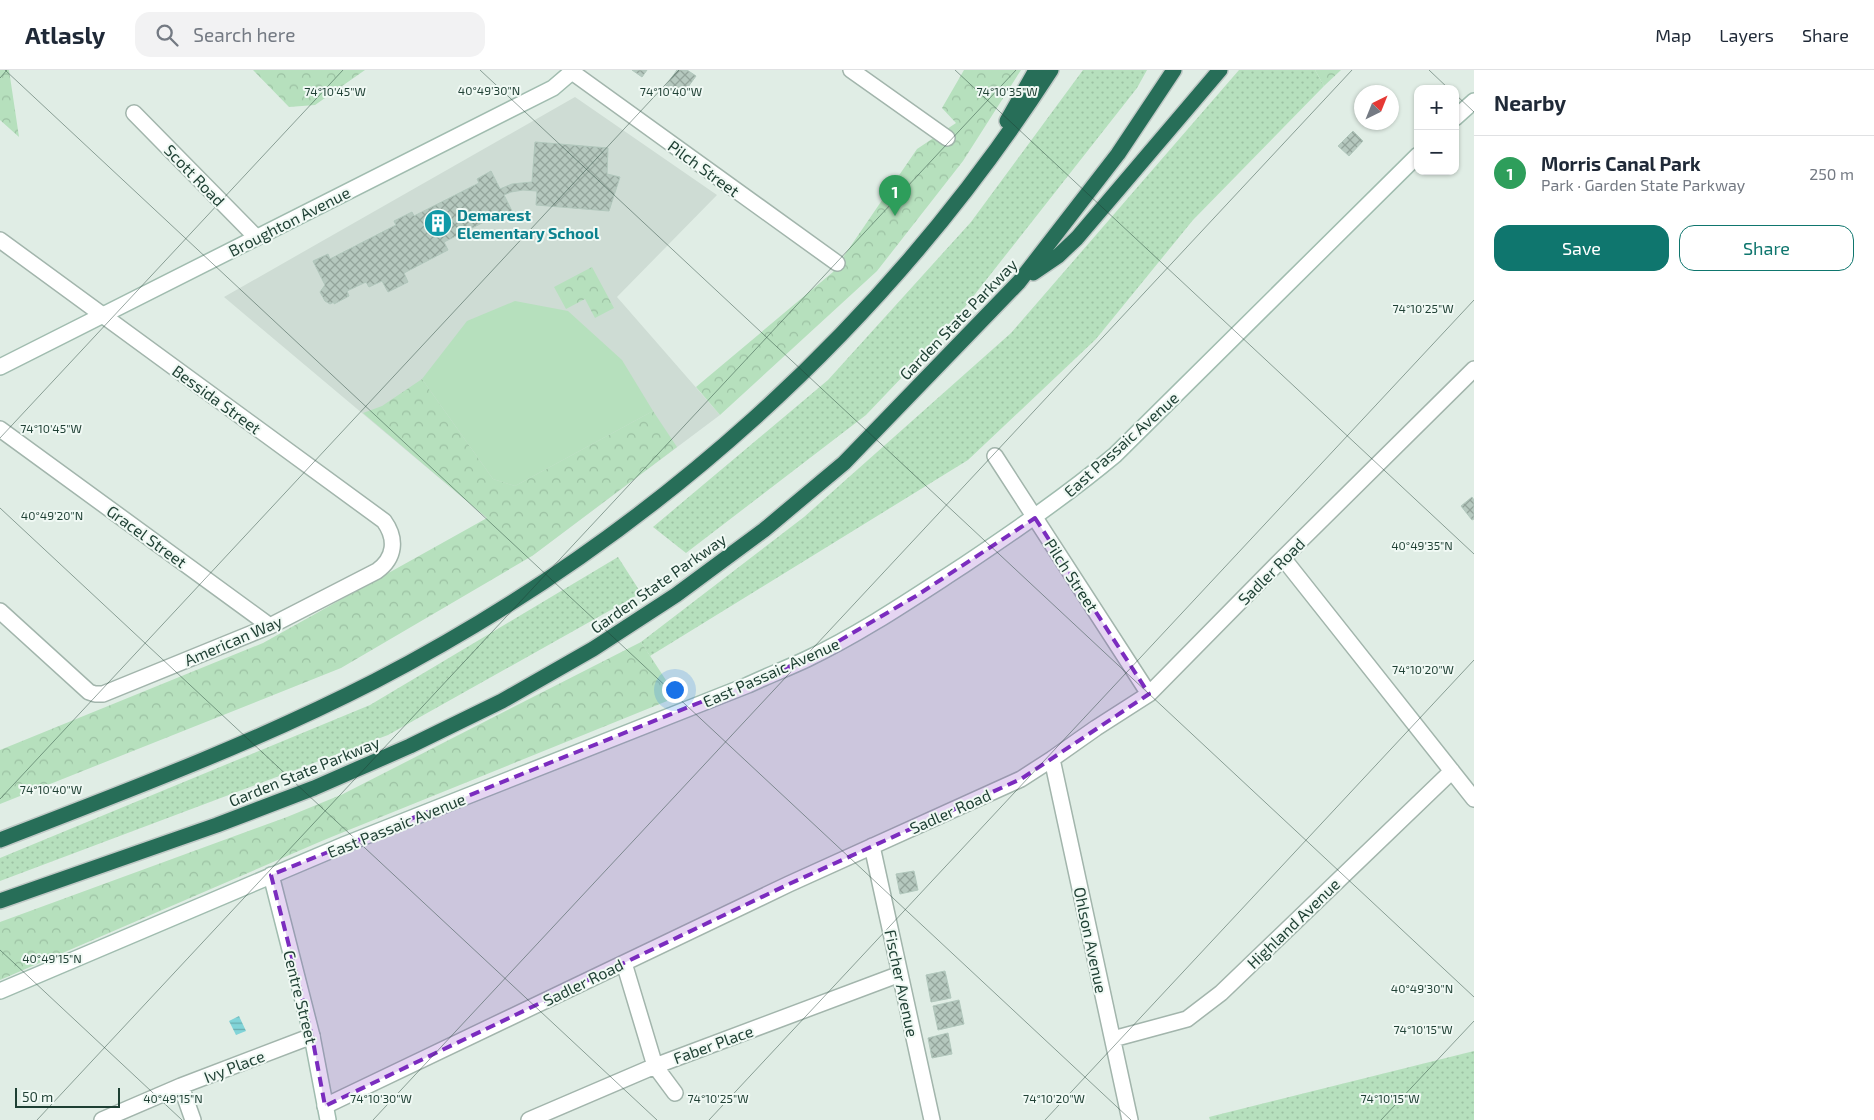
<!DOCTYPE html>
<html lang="en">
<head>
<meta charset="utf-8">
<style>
  body { margin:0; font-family:"Exo 2",sans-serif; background:#f2f2f3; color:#1f2937 }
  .controls { position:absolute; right:15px; top:15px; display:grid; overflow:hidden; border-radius:10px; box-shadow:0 1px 4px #0004 }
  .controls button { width:45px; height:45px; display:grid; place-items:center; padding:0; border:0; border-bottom:1px solid #e0e1e3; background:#fff; color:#1f2937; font:25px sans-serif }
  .compass { position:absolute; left:1354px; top:15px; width:45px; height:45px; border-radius:50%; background:#fff; box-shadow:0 1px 4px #0004; rotate:43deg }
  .scale { position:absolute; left:15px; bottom:12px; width:105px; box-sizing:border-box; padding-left:5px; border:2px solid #1e3f33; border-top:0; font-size:14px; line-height:18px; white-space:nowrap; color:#1e3f33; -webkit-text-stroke:4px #f0f9f4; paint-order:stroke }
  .you { position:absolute; left:674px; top:619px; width:18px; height:18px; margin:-12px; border:4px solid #fff; border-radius:50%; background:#1a73e8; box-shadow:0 0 0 8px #1a73e833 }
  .badge { display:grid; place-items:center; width:32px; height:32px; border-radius:50%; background:#0f766e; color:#fff; font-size:16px; font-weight:700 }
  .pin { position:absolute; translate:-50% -41px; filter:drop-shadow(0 1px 2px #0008) }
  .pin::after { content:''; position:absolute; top:26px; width:18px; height:15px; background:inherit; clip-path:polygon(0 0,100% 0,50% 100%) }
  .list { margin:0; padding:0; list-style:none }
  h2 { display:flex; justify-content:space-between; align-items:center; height:65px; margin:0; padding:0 20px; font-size:21px }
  h2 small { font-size:16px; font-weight:400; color:#747a83 }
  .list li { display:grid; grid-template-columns:32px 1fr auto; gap:15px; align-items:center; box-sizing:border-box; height:75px; padding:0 20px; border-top:1px solid #e0e1e3 }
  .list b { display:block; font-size:19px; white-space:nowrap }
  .list p { margin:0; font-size:16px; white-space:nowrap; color:#747a83 }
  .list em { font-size:16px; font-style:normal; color:#747a83 }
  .actions { display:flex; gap:10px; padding:15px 20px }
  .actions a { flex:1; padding:11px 0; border:1px solid #0f766e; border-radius:15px; text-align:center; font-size:18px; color:#0f766e }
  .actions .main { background:#0f766e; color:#fff }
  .icon { flex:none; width:28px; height:28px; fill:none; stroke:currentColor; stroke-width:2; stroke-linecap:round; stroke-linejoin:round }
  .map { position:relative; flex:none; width:1474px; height:1050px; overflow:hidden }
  header { display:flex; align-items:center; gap:30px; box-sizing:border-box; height:70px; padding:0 25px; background:#fff; border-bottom:1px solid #e0e1e3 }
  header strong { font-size:24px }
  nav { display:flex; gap:28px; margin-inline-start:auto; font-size:18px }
  .search { width:350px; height:45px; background:#f2f2f3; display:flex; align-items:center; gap:12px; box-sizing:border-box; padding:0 18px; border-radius:15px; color:#747a83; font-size:19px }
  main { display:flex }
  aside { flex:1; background:#fff }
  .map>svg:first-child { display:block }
  .built { fill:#cedcd4 }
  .grass { fill:url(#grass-dots) }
  .forest { fill:url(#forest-crowns) }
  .pitch { fill:#b6e0bd }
  .water { fill:url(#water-rules) }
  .building { fill:url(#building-cross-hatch); stroke:#b1c7bc }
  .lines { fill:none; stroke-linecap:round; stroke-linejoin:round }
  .street-casing { stroke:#a2b5ac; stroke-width:18 }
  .secondary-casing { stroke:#a0bcaf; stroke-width:18 }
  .highway-casing { stroke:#c0c9c6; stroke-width:18 }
  .street { stroke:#fff; stroke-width:15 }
  .secondary { stroke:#fff; stroke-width:15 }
  .highway { stroke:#276e58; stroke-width:15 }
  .marked { fill:#7b2cbf; fill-opacity:0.2; stroke:#7b2cbf; stroke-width:4; stroke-dasharray:10 6; stroke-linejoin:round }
  .ticks { fill:none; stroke:#1e3f33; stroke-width:1; stroke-opacity:0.45 }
  .labels { text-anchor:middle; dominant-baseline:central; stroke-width:4; stroke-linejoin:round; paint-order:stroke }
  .street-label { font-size:16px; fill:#1e3f33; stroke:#f0f9f4 }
  .culture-label { font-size:16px; font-weight:bold; fill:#0d838f; stroke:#f0f9f4; text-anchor:start }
  .ticks-label { font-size:12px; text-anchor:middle; fill:#1e3f33; stroke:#f0f9f4; stroke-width:4; stroke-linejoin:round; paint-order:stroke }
</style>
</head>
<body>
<header>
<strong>Atlasly</strong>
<div class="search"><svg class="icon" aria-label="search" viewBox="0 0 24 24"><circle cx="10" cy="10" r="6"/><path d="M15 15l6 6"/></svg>Search here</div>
<nav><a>Map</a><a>Layers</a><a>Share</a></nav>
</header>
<main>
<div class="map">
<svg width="1474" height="1050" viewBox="0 0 1474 1050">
  <defs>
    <pattern id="grass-dots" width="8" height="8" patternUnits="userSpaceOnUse" patternTransform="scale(1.25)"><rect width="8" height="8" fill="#b6e0bd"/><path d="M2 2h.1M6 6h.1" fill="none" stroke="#9cc1a3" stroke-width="1.8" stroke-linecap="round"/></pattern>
    <pattern id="forest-crowns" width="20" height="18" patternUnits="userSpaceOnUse" patternTransform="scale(1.25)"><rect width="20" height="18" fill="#b6e0bd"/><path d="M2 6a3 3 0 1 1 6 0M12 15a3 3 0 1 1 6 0" fill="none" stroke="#9cc1a3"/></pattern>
    <pattern id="water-rules" width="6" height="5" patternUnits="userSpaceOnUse" patternTransform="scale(1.25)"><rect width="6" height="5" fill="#81d4d8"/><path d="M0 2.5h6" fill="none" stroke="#69adb0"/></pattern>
    <pattern id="building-cross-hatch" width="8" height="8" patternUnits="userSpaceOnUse" patternTransform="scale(1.25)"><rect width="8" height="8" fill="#b5c8be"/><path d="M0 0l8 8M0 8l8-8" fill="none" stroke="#93a49b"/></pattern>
  </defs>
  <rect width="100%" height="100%" fill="#e0ede5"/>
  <path class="built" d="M575,27L717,125L617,227L720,345L532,486L224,227Z"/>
  <path class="grass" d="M1083,0H1147L1137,18L946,261L866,345L686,483L653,457L828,310L971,152Z
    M1239,0H1315L1324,16L1193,150L1096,269L968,390L650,586L641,572L804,447L1011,263Z
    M618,487L641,523L388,665L0,811V788L370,635Z
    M1474,981V1050H1210L1209,1047Z"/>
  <path class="forest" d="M0,0H9L19,67L0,50Z
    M253,0H365L315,35L289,37Z
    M964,0H1021L963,91L877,201L720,345L696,317L833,202L917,79L956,53L942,38Z
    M1315,0H1341L1324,16Z
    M592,197L614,238L595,248L585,229L566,239L554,217Z
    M422,309L493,409L515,416L653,341L677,377L532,486L341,598L0,734V680L263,573L487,448L363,343L382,336Z
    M641,572L677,627L324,770L0,910V852L287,747L343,724Z"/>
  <path class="pitch" d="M515,231L568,241L622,290L653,341L515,416L493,409L422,309L467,251Z"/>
  <path class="water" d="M239,946L246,961L236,965L229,951Z"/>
  <path class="building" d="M632,0H647L642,7Z
    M677,0H687L696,6L680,28L665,17Z
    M1353,61L1363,71L1349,86L1338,76Z
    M535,72L608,78L607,104L620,107L609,141L536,135L537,121L523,120L511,122L504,125L513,143L498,151L496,146L444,172L448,180L404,203L408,212L388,222L382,211L369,217L366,212L347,221L349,226L334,234V232L330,234L325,231L320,222L325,215L313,191L328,184L330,189L396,155L394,151L412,142L414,146L479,113L477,109L491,101L500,119L512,114L532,112Z
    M1472,427L1474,430V449L1472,450L1461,436Z
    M914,801L918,820L900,824L896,804Z
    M945,901L951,928L931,932L926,905Z
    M959,930L964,954L938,960L933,936Z
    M948,963L952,984L932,988L928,968Z"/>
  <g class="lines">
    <defs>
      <path id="street" d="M851,0L947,68
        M572,2L837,193
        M134,43L256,167
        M0,170L384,451C397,469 395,488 377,501L270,556L103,624H95L89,622L0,541
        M0,359L270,556
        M995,386L1149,624
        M1283,488L1474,729
        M1052,689L1130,1050
        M872,776L932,1050
        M624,893L655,996L675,1023
        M1113,969L1187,949L1221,923L1452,701
        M181,1016L193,1050
        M325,1036L789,814L1021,709L1052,689L1096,658L1149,624L1283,488L1474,299
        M102,1050L181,1016L312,966
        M529,1050L655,996L900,904"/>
      <path id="secondary" d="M1455,48L1474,31
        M0,297L553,18L574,0
        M271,805L312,966L328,1050
        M0,921L346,774L748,615C767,606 788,598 807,589C862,563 913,528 964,495C1016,460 1067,425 1115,385L1418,85"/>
      <path id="highway" d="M1007,51L1036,0
        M1033,203L1058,186L1077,168L1220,0
        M0,770C127,721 254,673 375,611C649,469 884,259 1051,0
        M0,831L217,755L314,718L410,676L502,631L593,579L676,525L764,460L844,393L1019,212L1118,84L1174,0"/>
    </defs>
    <use href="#street" class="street-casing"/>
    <use href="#secondary" class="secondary-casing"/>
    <use href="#highway" class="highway-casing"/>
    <use href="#street" class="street"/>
    <use href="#secondary" class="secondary"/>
    <use href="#highway" class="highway"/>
  </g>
  <path class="marked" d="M1035,448L1149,624L1021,709L789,814L325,1036L312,966L271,805L808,589L916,526Z"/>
  <path class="ticks" d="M5,0L1131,1050M480,0L1474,927M955,0L1474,484M1429,0L1449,19M0,8L7,0M1455,24L1474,42M0,368L343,0M0,438L657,1050M0,729L679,0M0,880L182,1050M37,1050L1016,0M373,1050L1352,0M709,1050L1474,230M1045,1050L1474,590M1381,1050L1474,951"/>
  <defs>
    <symbol id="building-disc" viewBox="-11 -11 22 22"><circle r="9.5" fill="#0f9aa8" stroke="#f0f9f4"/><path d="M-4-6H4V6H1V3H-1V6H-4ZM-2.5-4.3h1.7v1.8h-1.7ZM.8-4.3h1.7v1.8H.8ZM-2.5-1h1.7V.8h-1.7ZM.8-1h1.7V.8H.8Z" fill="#fff"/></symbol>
  </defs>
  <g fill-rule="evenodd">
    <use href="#building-disc" x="422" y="137" width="32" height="32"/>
  </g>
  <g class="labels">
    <g class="street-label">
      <text transform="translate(704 98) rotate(36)">Pilch Street</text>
      <text transform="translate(195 105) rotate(46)">Scott Road</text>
      <text transform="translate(289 151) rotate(-27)">Broughton Avenue</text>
      <text transform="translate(958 249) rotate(-46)">Garden State Parkway</text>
      <text transform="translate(217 329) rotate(36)">Bessida Street</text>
      <text transform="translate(1121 374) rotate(-42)">East Passaic Avenue</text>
      <text transform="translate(147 466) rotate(36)">Gracel Street</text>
      <text transform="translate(1271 501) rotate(-45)">Sadler Road</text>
      <text transform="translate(1072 505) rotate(57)">Pilch Street</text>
      <text transform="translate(658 513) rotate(-35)">Garden State Parkway</text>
      <text transform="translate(233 570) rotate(-23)">American Way</text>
      <text transform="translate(771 602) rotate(-24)">East Passaic Avenue</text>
      <text transform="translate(304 701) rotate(-22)">Garden State Parkway</text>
      <text transform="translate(950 741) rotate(-24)">Sadler Road</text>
      <text transform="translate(396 755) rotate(-22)">East Passaic Avenue</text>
      <text transform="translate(1293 853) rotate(-44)">Highland Avenue</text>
      <text transform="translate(1091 870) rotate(78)">Ohlson Avenue</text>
      <text transform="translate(583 912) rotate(-26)">Sadler Road</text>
      <text transform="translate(902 913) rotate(78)">Fischer Avenue</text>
      <text transform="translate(301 927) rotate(76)">Centre Street</text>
      <text transform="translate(713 974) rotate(-20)">Faber Place</text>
      <text transform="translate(234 996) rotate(-21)">Ivy Place</text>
    </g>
    <g class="culture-label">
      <text x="457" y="144">Demarest<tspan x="457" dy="18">Elementary School</tspan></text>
    </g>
  </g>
  <g class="ticks-label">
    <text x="489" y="25">40°49'30"N</text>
    <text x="671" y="26">74°10'40"W</text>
    <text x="1007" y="26">74°10'35"W</text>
    <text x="335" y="26">74°10'45"W</text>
    <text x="1423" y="243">74°10'25"W</text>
    <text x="51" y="363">74°10'45"W</text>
    <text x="52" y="450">40°49'20"N</text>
    <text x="1422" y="480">40°49'35"N</text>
    <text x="1423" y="604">74°10'20"W</text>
    <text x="51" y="724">74°10'40"W</text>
    <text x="52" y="893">40°49'15"N</text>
    <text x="1422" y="923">40°49'30"N</text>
    <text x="1423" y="964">74°10'15"W</text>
    <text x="381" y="1033">74°10'30"W</text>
    <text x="718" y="1033">74°10'25"W</text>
    <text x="1054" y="1033">74°10'20"W</text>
    <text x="1390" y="1033">74°10'15"W</text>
    <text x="173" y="1033">40°49'15"N</text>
  </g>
</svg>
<div class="controls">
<button>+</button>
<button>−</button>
</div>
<svg class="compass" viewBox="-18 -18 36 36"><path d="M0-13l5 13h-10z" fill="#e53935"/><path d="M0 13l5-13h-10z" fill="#747a83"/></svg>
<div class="scale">50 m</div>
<div class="you"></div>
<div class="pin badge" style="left:895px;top:146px;background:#2e9e5b">1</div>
</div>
<aside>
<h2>Nearby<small></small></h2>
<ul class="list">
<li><span class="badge" style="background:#2e9e5b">1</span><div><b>Morris Canal Park</b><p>Park · Garden State Parkway</p></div><em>250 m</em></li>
</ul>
<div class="actions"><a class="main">Save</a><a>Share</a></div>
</aside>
</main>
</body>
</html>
